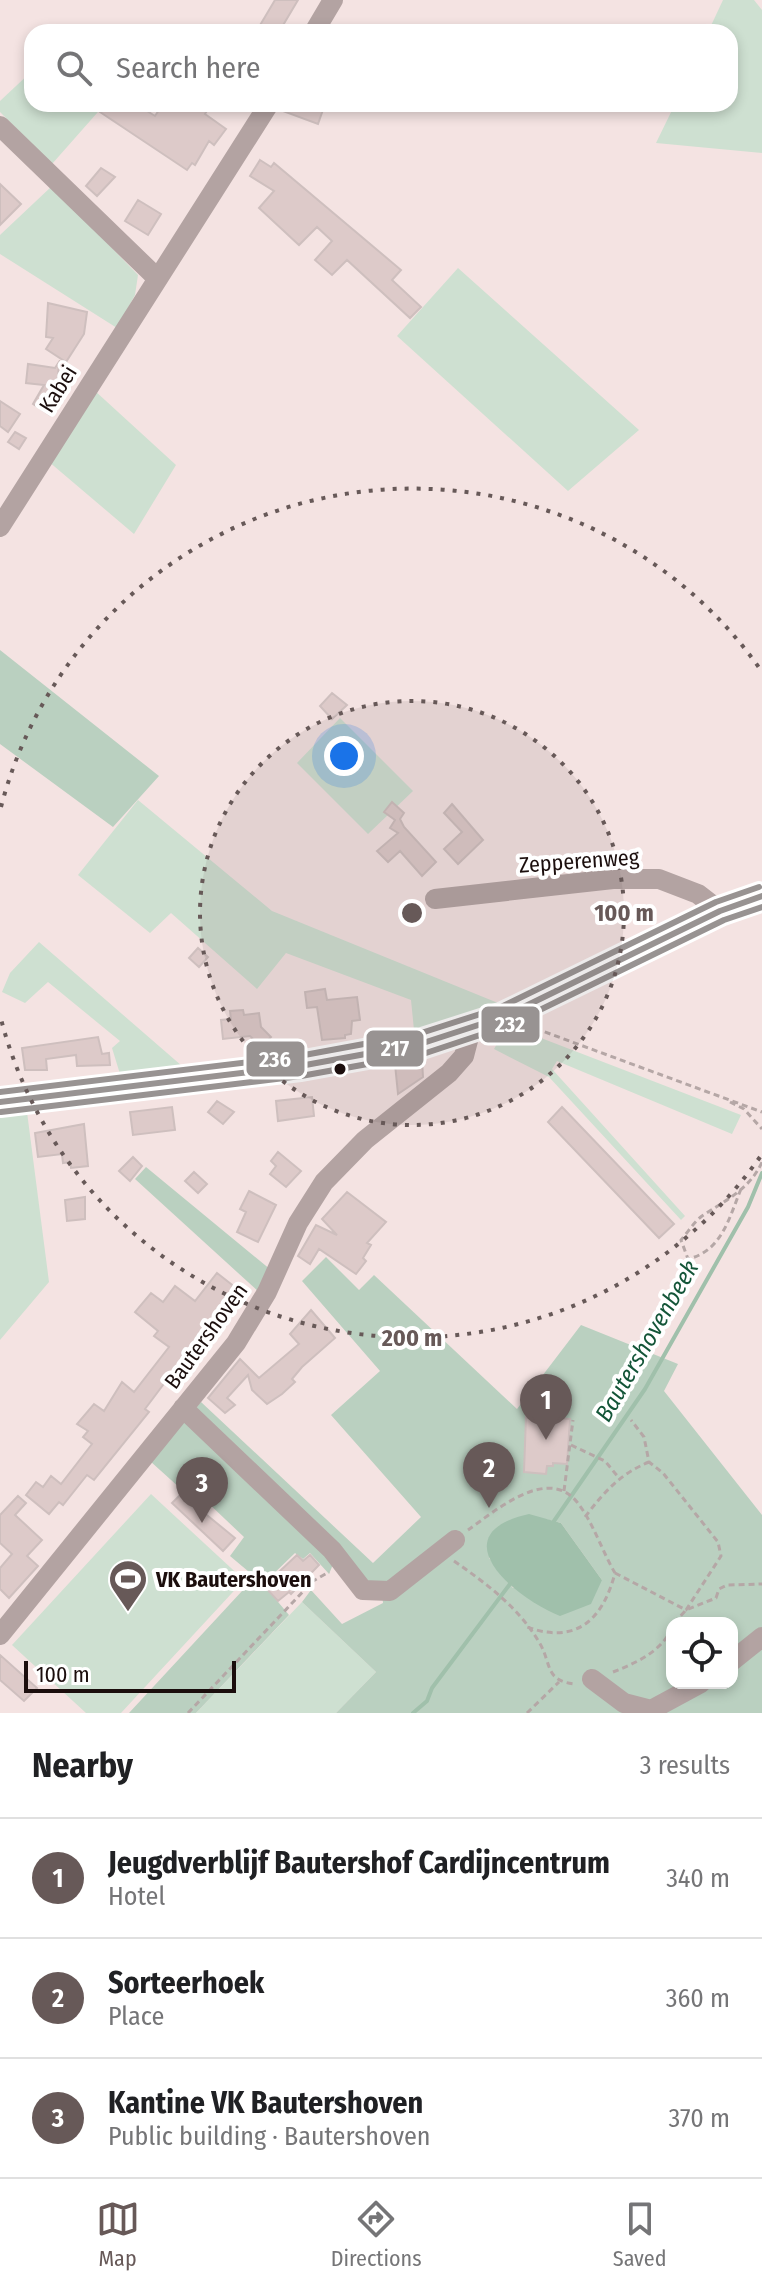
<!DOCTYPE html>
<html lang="en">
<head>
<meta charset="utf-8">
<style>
  body { margin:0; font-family:"Fira Sans Condensed",sans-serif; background:#f2f2f2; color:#202124 }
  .controls { position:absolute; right:24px; bottom:24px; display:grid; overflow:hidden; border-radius:16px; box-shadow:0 4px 12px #0003 }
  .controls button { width:72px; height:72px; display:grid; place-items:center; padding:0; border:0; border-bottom:2px solid #e0e0e0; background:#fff; color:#202124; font:40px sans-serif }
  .scale { position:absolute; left:24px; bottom:20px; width:212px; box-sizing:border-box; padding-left:8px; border:4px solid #1b0e0d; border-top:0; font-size:22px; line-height:28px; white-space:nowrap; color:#1b0e0d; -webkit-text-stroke:6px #fff; paint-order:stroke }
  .you { position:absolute; left:344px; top:756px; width:28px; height:28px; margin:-20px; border:6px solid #fff; border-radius:50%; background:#1a73e8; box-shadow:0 0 0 12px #1a73e833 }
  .badge { display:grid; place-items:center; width:52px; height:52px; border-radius:50%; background:#675958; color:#fff; font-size:26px; font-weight:700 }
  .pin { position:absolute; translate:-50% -66px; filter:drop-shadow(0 2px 4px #0008) }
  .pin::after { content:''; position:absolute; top:42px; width:28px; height:24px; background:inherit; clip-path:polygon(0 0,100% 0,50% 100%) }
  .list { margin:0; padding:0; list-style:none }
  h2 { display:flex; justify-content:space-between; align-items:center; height:104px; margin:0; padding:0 32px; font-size:34px }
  h2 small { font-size:26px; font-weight:400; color:#757577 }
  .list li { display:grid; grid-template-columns:52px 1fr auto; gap:24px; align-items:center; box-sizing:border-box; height:120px; padding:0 32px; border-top:2px solid #e0e0e0 }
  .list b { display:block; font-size:30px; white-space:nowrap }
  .list p { margin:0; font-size:26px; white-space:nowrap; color:#757577 }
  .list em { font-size:26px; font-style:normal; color:#757577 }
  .icon { flex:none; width:44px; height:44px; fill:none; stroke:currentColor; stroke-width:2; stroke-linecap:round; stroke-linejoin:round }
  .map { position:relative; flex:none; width:762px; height:1713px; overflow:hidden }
  .search { position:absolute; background:#fff; box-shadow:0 4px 12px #0003; left:24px; right:24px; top:24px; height:88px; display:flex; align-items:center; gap:20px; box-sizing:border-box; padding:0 28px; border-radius:24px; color:#757577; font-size:30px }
  .sheet { height:464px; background:#fff }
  nav { display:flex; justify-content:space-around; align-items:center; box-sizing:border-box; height:112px; border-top:2px solid #e0e0e0; background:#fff; font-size:22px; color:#757577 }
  nav a { display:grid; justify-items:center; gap:4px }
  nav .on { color:#675958 }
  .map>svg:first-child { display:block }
  .green { fill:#cee0d1 }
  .forest { fill:#bad0c0; fill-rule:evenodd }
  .water { fill:#a0c0ab }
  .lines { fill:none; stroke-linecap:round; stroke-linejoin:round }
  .stream { stroke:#a0c0ab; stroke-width:4 }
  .building { fill:#ddcac9; stroke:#cebfbe; stroke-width:2 }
  .path { stroke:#b5a7a6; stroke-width:3; stroke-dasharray:6 4; stroke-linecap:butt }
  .minor { stroke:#b3a3a2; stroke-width:20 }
  .bus-1-casing { stroke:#fff; stroke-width:12 }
  .bus-2-casing { stroke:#fff; stroke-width:12 }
  .bus-3-casing { stroke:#fff; stroke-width:12 }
  .bus-1 { stroke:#989392; stroke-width:6 }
  .bus-2 { stroke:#989392; stroke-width:6 }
  .bus-3 { stroke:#989392; stroke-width:6 }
  .ring { fill:none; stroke:#675958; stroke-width:4; stroke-dasharray:4 8 }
  .bus-dot { fill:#1b0e0d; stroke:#fff; stroke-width:3 }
  .labels { text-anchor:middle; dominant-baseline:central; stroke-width:8; stroke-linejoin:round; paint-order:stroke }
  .street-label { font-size:22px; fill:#1b0e0d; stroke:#fff }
  .poi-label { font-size:22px; font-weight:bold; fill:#1b0e0d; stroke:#fff; text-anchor:start }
  .water-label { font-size:24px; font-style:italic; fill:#135538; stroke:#fff }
  .centre { fill:#675958; stroke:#fff; stroke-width:4 }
  .ring-label { font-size:24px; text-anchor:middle; font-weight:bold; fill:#675958; stroke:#fff; stroke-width:8; stroke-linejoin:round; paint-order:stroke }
  .line-badge { stroke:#fff; stroke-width:3 }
  .badge-label { font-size:22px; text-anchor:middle; font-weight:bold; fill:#fff }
</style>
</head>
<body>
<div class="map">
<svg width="762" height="1713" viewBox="0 0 762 1713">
  <rect width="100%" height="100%" fill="#f4e3e2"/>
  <path class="green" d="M723,0H754L762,10V153L656,143L675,104H730V32H708Z
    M32,71V104H105L52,164L0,112V101Z
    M52,186L138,275L135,295L117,328L0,254V235Z
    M458,268L639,430L568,491L397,336Z
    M94,390L176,465L134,534L48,461Z
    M340,718L413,791L368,834L297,763Z
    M138,800L272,911L498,1003L414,1030L411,1000L286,953L257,989L171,913L150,933L78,875Z
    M39,942L182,1066L120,1074L112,1048L120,1041L48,982L25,1003L2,992L10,973Z
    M515,1028L741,1115L732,1134L557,1061L552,1069L685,1216L681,1220L549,1077L494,1049L502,1035Z
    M27,1112L49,1282L0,1340V1115Z
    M151,1494L244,1580L121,1713H86L12,1645Z
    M302,1602L376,1672L336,1713H196Z"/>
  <path class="forest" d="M0,650L159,776L113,827L0,744Z
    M146,1167L271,1270L260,1293L135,1179Z
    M326,1257L359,1290L374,1275L517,1409L581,1325L678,1364L664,1391L762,1515V1713H336L376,1672L302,1602L311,1590L342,1624L383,1603L382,1591L334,1562L329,1574L310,1553L303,1559L295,1553L263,1584L289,1615L196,1713H129L255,1577L230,1556L244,1537L187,1483L181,1489L150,1461L201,1402L373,1563L421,1517L331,1415L380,1371L302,1281ZM545,1519L561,1523L602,1580L513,1588L489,1558ZM672,1623H732V1683H672Z"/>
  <path class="water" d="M529,1514L561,1523L602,1580L591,1604L560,1616C514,1598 439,1534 529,1514Z"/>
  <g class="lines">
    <path class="stream" d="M554,1521L645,1389L748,1207L762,1173
      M413,1713L427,1701L432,1688L510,1584"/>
  </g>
  <path class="building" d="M275,0H298L279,32H256Z
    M105,104H136L155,116L163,104H211L205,114L226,129L214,145L209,141L195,165L192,163L187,170L100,112Z
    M282,104H325L318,124L280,110Z
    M260,160L271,167L274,163L401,270L392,280L421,307L410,318L347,260L332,275L315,260L332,241L317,227L299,245L259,208L274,191L250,176Z
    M101,168L115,177L97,196L86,186Z
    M0,184L21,204L0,225Z
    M138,200L161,214L148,235L125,221Z
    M48,303L87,312L84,334L66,362L46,349L53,338L46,337Z
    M59,362L56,405L50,415L33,404L44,385L26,383L28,364L55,368Z
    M0,401L20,414L8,432L0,426Z
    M15,432L26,438L19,449L8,442Z
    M332,693L347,705L332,719L320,706Z
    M392,802L404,813L400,819L404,827L436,862L422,876L400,851L388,862L377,851L398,833L390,828L395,820L384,812Z
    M452,804L483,840L458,864L444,849L462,832L444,813Z
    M198,948L208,957L199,967L189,958Z
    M325,989L327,1000L357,997L360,1020L352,1021L351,1034L345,1035V1038L322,1040L317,1007L307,1008L305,992Z
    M243,1010L244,1015L259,1013L261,1027L271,1037L262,1047L250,1036L223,1039L221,1020L231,1019L230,1011Z
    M98,1037L102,1054L109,1053L110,1065L77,1066L76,1055L46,1059L47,1070H25L22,1048Z
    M422,1060L423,1077L398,1094L395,1064Z
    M312,1097L314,1116L278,1121L276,1101Z
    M217,1101L234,1112L223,1124L208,1112Z
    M172,1107L175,1130L133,1135L130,1112Z
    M562,1107L674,1224L659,1238L548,1122Z
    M84,1124L88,1166L71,1168L70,1162L63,1163L62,1154L38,1157L35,1133Z
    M278,1152L301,1171L286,1187L270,1174L276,1166L271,1161Z
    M133,1157L142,1166L130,1181L119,1171Z
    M194,1172L207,1184L198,1193L185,1181Z
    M249,1191L276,1205L258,1242L237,1232L246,1212L240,1209Z
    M347,1192L386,1222L367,1243L371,1245L363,1258L366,1261L356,1274L319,1249L310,1264L298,1256L316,1225L337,1235L322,1219Z
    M85,1197V1219L67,1221L65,1200Z
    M217,1273L236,1288L145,1409L149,1412L94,1480L87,1475L63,1505L59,1502L49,1514L26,1495L36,1482L43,1487L51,1476L61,1484L92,1444L83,1437L88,1431L77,1424L94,1404L104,1411L122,1382L134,1392L169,1347L154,1336L158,1331L135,1312L151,1293L163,1302L175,1286L195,1301Z
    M311,1310L335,1338L302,1367L292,1379L295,1382L282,1394L267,1404L252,1390L248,1375L227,1398L235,1405L225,1413L208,1398L240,1359L259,1378L299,1344L290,1334Z
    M526,1416L570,1419L567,1464L553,1463V1466H547L546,1474L524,1472Z
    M181,1494L235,1538L223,1551L172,1503Z
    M18,1496L26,1503L15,1515L42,1540L27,1556L38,1566L9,1598L0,1589V1568L12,1554L0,1543V1515Z
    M297,1555L303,1561L310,1555L319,1565L291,1594L289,1592L278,1601L264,1586Z
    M0,1655L37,1688L24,1701L0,1680Z"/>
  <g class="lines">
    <path class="path" d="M526,1025L762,1112
      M730,1102L744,1109L762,1129
      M741,1189C729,1218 722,1251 688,1259L681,1240C688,1232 694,1222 702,1216C726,1200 750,1189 762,1162
      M571,1445L605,1461L619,1478
      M564,1491L573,1420
      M585,1517C604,1492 620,1474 649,1462
      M468,1530C494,1512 547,1465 577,1502C593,1522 602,1551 615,1573C603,1619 577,1645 527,1627
      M454,1561C487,1584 518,1607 539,1642C552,1663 544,1681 575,1684
      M615,1573L686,1610L721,1556L718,1542L663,1473L649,1462L644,1437L631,1420
      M674,1623L686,1610L716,1598L719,1589L727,1585L762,1584
      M613,1672C636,1663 661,1652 672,1628
      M188,1713L313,1581L329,1572
      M527,1713L559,1682"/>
    <path class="minor" d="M314,32L333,0
      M0,126L157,278
      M0,527L269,104
      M435,899L613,879H659L698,894L720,911
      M0,1102L300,1066L420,1044L503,1017L720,911L762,896
      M183,1408L332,1550L363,1590L390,1591L455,1540
      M0,1635L236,1343L267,1292L298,1223L324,1182L365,1140L449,1073L464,1056L471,1029
      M732,1661L762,1637
      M592,1679L624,1703L651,1710L701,1683"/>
    <defs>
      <path id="bus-1" d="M0,1102L300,1066L420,1044L503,1017L720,911L762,896"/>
      <path id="bus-2" d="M1,1112L301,1076L423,1054L507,1026L724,920L762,907"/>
      <path id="bus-3" d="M0,1092L299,1056L418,1034L499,1008L716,902L759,887"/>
    </defs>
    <use href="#bus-1" class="bus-1-casing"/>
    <use href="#bus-2" class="bus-2-casing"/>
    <use href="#bus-3" class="bus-3-casing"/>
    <use href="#bus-1" class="bus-1"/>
    <use href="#bus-2" class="bus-2"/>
    <use href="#bus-3" class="bus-3"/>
  </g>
  <circle cx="412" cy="913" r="212" fill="#675958" fill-opacity=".12"/>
  <g class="ring">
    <circle cx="412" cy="913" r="212"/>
    <path d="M760 1157A425 425 0 0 1 1 1019M1 807A425 425 0 0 1 760 669"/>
  </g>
  <defs>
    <symbol id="stadium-pin" viewBox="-11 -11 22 30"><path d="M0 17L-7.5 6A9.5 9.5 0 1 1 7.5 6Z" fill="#675958" stroke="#fff"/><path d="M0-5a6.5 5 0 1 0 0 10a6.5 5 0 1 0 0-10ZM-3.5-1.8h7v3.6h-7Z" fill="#fff"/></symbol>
  </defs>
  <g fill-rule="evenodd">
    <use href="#stadium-pin" x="106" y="1557" width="44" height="60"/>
  </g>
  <circle class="bus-dot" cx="340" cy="1069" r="7"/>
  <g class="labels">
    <g class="street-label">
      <text transform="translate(58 389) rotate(-58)">Kabei</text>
      <text transform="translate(579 861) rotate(-4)">Zepperenweg</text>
      <text transform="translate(206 1336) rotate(-54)">Bautershoven</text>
    </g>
    <g class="poi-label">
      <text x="156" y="1579">VK Bautershoven</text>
    </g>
    <g class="water-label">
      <text transform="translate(647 1341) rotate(-60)">Bautershovenbeek</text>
    </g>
  </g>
  <circle cx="412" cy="913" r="12" class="centre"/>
  <g class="ring-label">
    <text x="624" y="921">100 m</text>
    <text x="412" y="1346">200 m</text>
  </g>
  <g class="line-badge">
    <rect x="480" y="1005" width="61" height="39" rx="8" fill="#989392"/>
    <rect x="365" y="1029" width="60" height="39" rx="8" fill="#989392"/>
    <rect x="245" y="1040" width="61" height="38" rx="8" fill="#989392"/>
  </g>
  <g class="badge-label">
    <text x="510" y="1032">232</text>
    <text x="395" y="1056">217</text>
    <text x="275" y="1067">236</text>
  </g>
</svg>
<div class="controls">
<button><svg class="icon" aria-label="locate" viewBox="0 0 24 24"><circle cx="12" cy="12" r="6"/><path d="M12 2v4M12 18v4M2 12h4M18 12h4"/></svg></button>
</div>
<div class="scale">100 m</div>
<div class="you"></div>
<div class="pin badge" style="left:546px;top:1440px">1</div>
<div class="pin badge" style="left:489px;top:1508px">2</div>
<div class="pin badge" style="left:202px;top:1523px">3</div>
<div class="search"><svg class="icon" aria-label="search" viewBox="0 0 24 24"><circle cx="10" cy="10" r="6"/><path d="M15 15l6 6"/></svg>Search here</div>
</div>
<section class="sheet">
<h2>Nearby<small>3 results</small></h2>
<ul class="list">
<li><span class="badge">1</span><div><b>Jeugdverblijf Bautershof Cardijncentrum</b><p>Hotel</p></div><em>340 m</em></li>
<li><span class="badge">2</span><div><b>Sorteerhoek</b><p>Place</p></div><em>360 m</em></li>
<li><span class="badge">3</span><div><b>Kantine VK Bautershoven</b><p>Public building · Bautershoven</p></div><em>370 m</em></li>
</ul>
</section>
<nav>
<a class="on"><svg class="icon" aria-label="map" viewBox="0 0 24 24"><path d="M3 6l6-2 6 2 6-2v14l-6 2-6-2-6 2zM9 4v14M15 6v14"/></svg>Map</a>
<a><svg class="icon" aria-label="directions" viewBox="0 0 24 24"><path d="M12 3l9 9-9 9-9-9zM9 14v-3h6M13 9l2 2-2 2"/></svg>Directions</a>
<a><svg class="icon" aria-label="saved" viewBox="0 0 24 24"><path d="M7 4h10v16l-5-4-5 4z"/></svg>Saved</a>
</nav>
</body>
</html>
